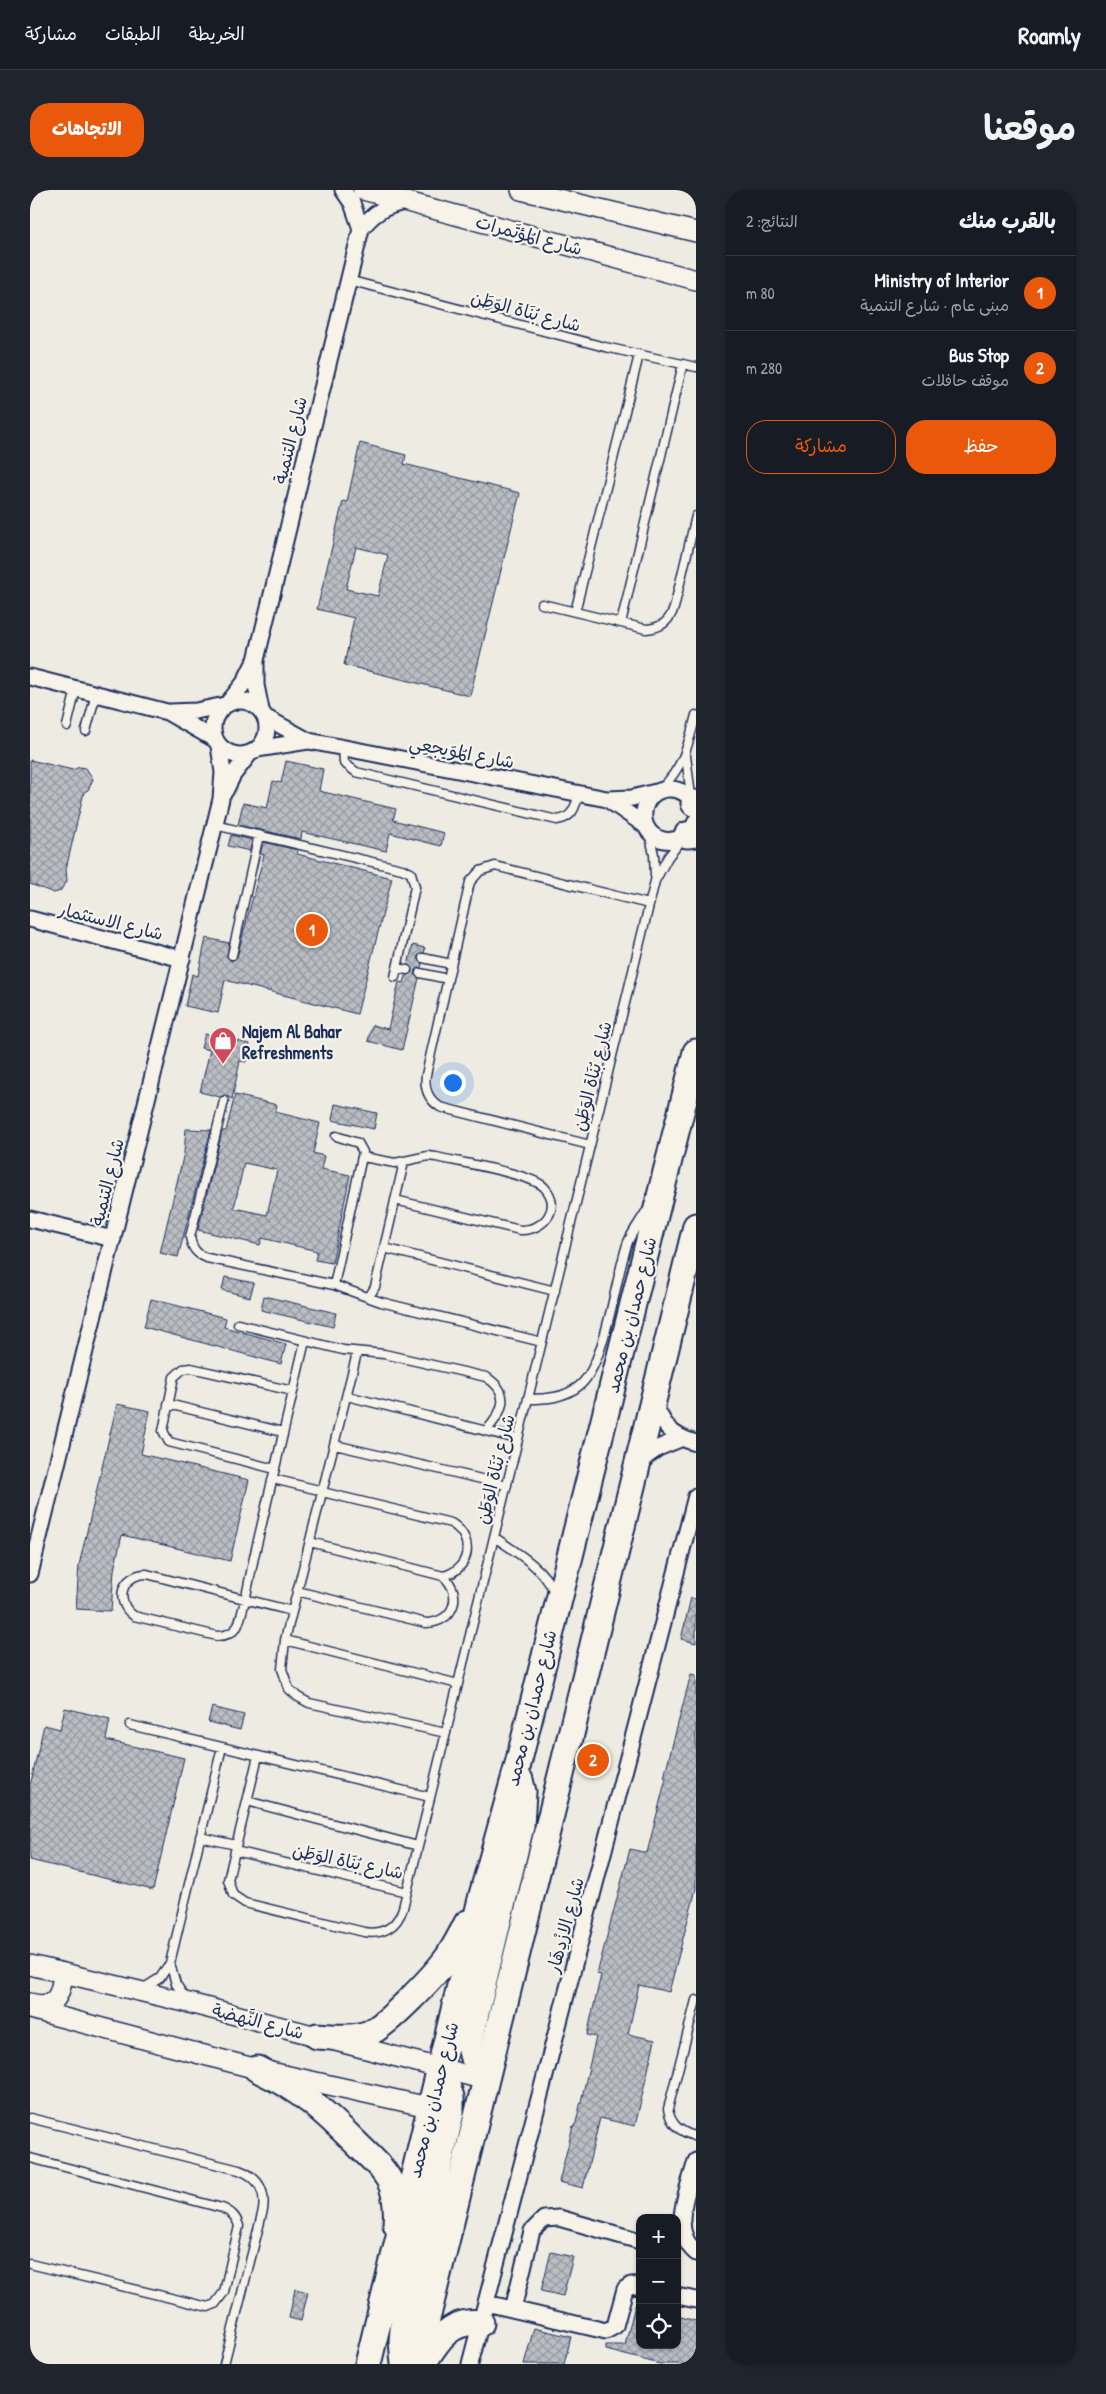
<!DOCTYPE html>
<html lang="ar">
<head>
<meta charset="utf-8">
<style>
  body { margin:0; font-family:"Patrick Hand","Playpen Sans Arabic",sans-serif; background:#20242c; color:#f1f3f6; direction:rtl }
  .controls { position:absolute; right:15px; bottom:15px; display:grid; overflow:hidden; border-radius:10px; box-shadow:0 1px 4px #0004 }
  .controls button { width:45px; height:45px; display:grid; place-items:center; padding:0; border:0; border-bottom:1px solid #363941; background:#171b24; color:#f1f3f6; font:25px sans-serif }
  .you { position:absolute; left:422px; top:892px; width:18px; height:18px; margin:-12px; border:4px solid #fff; border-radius:50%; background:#1a73e8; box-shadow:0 0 0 8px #1a73e833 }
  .badge { display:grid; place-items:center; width:32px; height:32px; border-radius:50%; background:#ea580c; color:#fff; font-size:16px; font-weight:700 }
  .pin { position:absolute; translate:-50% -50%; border:2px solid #fff; box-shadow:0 1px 5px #0006 }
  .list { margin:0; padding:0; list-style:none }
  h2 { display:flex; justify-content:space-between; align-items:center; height:65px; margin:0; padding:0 20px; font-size:21px }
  h2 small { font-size:16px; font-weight:400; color:#9ea1a6 }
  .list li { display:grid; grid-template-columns:32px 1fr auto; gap:15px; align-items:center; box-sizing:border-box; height:75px; padding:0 20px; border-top:1px solid #363941 }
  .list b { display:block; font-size:19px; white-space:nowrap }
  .list p { margin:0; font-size:16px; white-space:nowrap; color:#9ea1a6 }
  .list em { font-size:16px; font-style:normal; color:#9ea1a6 }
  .actions { display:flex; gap:10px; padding:15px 20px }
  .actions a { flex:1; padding:11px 0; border:1px solid #ea580c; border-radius:20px; text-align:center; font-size:18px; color:#ea580c }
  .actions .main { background:#ea580c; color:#fff }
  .icon { flex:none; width:28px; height:28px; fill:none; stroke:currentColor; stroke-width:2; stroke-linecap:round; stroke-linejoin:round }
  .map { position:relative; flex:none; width:666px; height:2174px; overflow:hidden; direction:ltr; border-radius:20px }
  header { display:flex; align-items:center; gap:30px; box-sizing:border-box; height:70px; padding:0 25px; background:#171b24; border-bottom:1px solid #363941 }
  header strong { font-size:24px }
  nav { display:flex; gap:28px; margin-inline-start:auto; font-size:18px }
  .intro { display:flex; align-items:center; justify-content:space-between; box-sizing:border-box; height:120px; padding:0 30px }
  h1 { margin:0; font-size:35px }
  .button { padding:12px 22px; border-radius:20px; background:#ea580c; color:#fff; font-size:18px; font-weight:700 }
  main { display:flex; gap:30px; padding:0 30px }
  aside { flex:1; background:#171b24; border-radius:20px; box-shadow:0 1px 4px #0004 }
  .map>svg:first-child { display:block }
  .building { fill:url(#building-cross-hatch); stroke:#1b2f5e; fill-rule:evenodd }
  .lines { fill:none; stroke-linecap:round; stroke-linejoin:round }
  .service-casing { stroke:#1b2f5e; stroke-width:11 }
  .minor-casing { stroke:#1b2f5e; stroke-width:19 }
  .tertiary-casing { stroke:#1b2f5e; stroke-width:22 }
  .primary-casing { stroke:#1b2f5e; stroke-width:29 }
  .service { stroke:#f7f3e8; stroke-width:8 }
  .minor { stroke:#f7f3e8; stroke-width:15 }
  .tertiary { stroke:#f7f3e8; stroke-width:19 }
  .primary { stroke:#f7f3e8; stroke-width:25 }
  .labels { text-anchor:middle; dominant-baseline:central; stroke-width:4.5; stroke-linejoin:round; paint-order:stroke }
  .street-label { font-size:18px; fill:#1b2f5e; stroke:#f7f3e8 }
  .poi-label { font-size:18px; font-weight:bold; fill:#1b2f5e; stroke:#f7f3e8; text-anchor:start }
</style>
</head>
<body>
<header>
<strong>Roamly</strong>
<nav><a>الخريطة</a><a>الطبقات</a><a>مشاركة</a></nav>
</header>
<div class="intro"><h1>موقعنا</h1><a class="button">الاتجاهات</a></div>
<main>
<aside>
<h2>بالقرب منك<small>النتائج: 2</small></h2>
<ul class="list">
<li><span class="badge">1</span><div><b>Ministry of Interior</b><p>مبنى عام · شارع التنمية</p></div><em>80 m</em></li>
<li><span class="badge">2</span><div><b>Bus Stop</b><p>موقف حافلات</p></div><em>280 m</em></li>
</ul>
<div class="actions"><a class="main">حفظ</a><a>مشاركة</a></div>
</aside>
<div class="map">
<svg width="666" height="2174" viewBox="0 0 666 2174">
  <defs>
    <pattern id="building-cross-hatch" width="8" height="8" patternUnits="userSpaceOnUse" patternTransform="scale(1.25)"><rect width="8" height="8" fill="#babdc2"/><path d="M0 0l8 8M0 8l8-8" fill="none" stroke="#969aa1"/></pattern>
  </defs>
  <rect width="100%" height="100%" fill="#eeebe2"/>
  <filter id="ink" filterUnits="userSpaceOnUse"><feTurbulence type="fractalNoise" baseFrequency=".02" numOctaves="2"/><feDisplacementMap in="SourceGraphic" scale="10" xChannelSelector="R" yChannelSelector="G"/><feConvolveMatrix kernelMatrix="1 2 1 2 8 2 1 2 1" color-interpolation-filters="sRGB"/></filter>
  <g filter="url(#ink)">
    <path class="building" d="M330,253L376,265L374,274L490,303L440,506L314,475L324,428L287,419L313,311L317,312ZM326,357L358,365L348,406L316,399Z
      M0,570L43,580L49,577L56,578L63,589L58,600L54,602L36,679L37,691L30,701L24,703L0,694Z
      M256,571L293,579L289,601L366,619L363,630L414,643L411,656L360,643L356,661L272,642L271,649L208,635L213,613L237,618L243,591L251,593Z
      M201,645L222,650L220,661L198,656Z
      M233,652L268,660L267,664L362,688L327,824L195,790L188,823L155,816L162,784L168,786L176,748L199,753L197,767L201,771L207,767L234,665L230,664Z
      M383,755L395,758L394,763L388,766V770L392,774L391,777L385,781V785L389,788L372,860L338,851L342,835L358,839L369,792L374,793L376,786L382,782L378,775Z
      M175,844L220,854L216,872L210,871L202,909L195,905L190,907L170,902L180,860L171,858Z
      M205,905L247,915L245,922L290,933L283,963L294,966L291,979L320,985L302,1073L285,1070L287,1061L232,1048L230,1055L168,1040L192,941H196ZM214,973L247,980L237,1025L204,1018Z
      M305,914L347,923L344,939L302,930Z
      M156,939L181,940L148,1067L130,1063L154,963Z
      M195,1087L224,1093L220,1107L192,1100Z
      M234,1106L306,1123L303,1137L231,1120Z
      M121,1109L196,1128L194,1137L256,1154L251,1174L114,1137Z
      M87,1214L120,1221L111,1264L219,1290L200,1371L92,1345L84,1380L81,1421L46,1419L49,1375Z
      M661,1408L666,1409V1453L651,1449Z
      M661,1484L666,1485V1699L639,1802L609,1795L598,1844L625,1850L605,1936L570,1928L553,1998L529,1992L543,1936L545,1937L566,1847L557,1845L571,1785L567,1784L600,1659L617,1663L636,1588L634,1587Z
      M182,1517L214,1525L210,1540L178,1532Z
      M35,1518L80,1529L76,1550L154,1568L123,1700L0,1670V1596L14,1535L30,1539Z
      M521,2062L543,2067L533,2106L511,2101Z
      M265,2099L278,2102L271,2131L259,2128Z
      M605,2115H610V2155H647V2126L666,2131V2174H630L576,2160V2155H595Z
      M504,2138L541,2147L534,2174H494Z"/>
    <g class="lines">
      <defs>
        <path id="service" d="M318,90L575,157L666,177
          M512,414L616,439C631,438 639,432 644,418L666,326
          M545,422L609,165
          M591,433L653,174
          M37,536L46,499
          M56,541L66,504
          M313,558L314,573L326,582L527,630C543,628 545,617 549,604
          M656,566L661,606
          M631,599C654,576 658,555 666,525
          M185,635L372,679L381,683L385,697L365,787
          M620,646L624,665L625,686
          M202,765L229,645
          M393,768L421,774
          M367,778L377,780
          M390,783L418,789
          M194,911L160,1047C162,1058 166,1064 177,1068L304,1095L351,1112L512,1152
          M560,955L410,917C398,909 394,899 396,885L440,692L450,681L465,676L619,714
          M333,967L365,973L398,966L406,967C428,972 501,984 514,997C533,1017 514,1041 490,1040L365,1010
          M354,1058L525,1101
          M304,1095L333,962L328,953L306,946
          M339,1107L345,1097L374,972
          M208,1134L313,1160L354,1164L456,1187C482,1203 473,1222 456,1241
          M327,1163L255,1450L252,1479L259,1499L268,1507L279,1513L416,1543
          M317,1206L488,1249
          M498,1209C516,1209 534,1208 549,1196C576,1175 585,1087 598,1052C602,1042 610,1032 615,1023
          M138,1214L253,1242
          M305,1255L477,1295
          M245,1279L139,1252L133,1241L144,1187L153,1179L161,1178L263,1201
          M243,1289L293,1301
          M292,1302L421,1333C446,1348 440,1380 413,1386
          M464,1347C486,1362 513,1377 524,1402
          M267,1401L396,1433C424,1433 434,1404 413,1386L280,1352
          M262,1421C214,1409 166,1397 117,1384C92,1384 83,1411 104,1426L187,1446C195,1446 202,1444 207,1437C214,1424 221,1379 225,1363C242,1292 258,1221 275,1151
          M255,1450L428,1494
          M100,1535L400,1607
          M228,1566L198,1690L203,1705L215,1713L334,1742C353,1745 367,1737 373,1718L625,691L638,667L651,651
          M217,1611L388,1656
          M170,1647L206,1655
          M205,1661L377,1702
          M140,1773L146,1794L156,1809
          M114,1798L130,1788L140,1773L192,1557
          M666,1810L638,1919C641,1936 650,1941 666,1947
          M0,1928L209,1980C228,1987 236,2000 233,2020L194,2174
          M0,1968L192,2018C201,2022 206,2026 209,2036L194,2102L185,2114L178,2117L0,2074"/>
        <path id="minor" d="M313,0L322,13L331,39
          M0,487L137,522L186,550
          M183 538a27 27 0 1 1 54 0a27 27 0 1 1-54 0Z
          M198,513L214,493L224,473
          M231,520L226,495V470L331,39C343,23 355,16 375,12
          M141,522L166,521L195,515
          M235,527L279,551L577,609L602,608L626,602
          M227,559L278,551
          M195,601L203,585L220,563
          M577,609L616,636
          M666,619C658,591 617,593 614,622C611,655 654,661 666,631
          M0,729L152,769
          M0,1029L83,1049
          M623,1211C633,1235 640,1246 666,1253
          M608,1272L628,1258L650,1249
          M0,1384L191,609L193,582L189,556
          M666,1971C658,2001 639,2039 666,2063
          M647,2106L666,2110
          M456,2113L576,2141L585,2136L595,2099L601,2095L610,2097
          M483,2119L502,2041L514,2029L529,2028L610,2051
          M440,2174L666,1306"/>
        <path id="tertiary" d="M333,0L666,90
          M491,0L666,42
          M0,1775L159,1813L456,1890
          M0,1813C26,1820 31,1805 33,1783
          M0,1819L227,1879L412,1920"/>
        <path id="primary" d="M664,613L666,614
          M657,645L666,644
          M287,1846C303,1847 321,1849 337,1844C357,1836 404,1786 418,1767C425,1756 431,1745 437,1733
          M463,1861L449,1868L442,1865L439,1852L491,1636L493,1602L490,1590
          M227,1879C271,1900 294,1921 328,1955C340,1967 356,1980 362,1996C366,2008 367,2022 366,2034
          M338,2174L452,1705L487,1578L666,862
          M374,2174L372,2151L374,2128L421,1923V1907L411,1878
          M386,2174L666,1036
          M393,2174C407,2151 420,2129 451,2133"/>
      </defs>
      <use href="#service" class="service-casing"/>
      <use href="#minor" class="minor-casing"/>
      <use href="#tertiary" class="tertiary-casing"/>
      <use href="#primary" class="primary-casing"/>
      <use href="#service" class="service"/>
      <use href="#minor" class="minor"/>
      <use href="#tertiary" class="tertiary"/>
      <use href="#primary" class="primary"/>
    </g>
  </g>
  <defs>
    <symbol id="shop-pin" viewBox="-11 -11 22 30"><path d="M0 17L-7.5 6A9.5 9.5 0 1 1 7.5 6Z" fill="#d1495b" stroke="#f7f3e8"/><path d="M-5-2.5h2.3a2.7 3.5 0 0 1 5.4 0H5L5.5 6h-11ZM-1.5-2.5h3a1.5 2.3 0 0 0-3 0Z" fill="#fff"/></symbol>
  </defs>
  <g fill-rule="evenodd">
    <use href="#shop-pin" x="177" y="835" width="32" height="43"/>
  </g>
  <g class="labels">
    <g class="street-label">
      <text transform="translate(499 45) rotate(15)">شارع المُؤتَمرات</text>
      <text transform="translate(496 121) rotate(15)">شارع بُنَاة الوَطَن</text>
      <text transform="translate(260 250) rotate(-76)">شارع التنمية</text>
      <text transform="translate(432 562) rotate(11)">شارع المُوَيجعِي</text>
      <text transform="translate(81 731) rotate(14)">شارع الاستثمار</text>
      <text transform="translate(562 886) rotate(-76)">شارع بُنَاة الوَطَن</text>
      <text transform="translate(77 992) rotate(-76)">شارع التنمية</text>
      <text transform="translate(601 1125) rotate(-76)">شارع حمدان بن محمد</text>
      <text transform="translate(465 1279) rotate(-76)">شارع بُنَاة الوَطَن</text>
      <text transform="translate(501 1518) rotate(-76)">شارع حمدان بن محمد</text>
      <text transform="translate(318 1671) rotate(12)">شارع بُنَاة الوَطَن</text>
      <text transform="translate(535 1735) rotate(-75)">شارع الازْدِهَار</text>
      <text transform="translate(228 1831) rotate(15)">شارع النَّهضة</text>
      <text transform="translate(403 1910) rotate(-76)">شارع حمدان بن محمد</text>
    </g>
    <g class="poi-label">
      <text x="212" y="841">Najem Al Bahar<tspan x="212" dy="21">Refreshments</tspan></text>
    </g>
  </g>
</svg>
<div class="controls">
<button>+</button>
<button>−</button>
<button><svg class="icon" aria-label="locate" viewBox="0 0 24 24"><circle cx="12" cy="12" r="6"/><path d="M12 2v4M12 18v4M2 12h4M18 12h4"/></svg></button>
</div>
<div class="you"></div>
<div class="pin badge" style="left:282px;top:740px">1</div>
<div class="pin badge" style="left:563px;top:1570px">2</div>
</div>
</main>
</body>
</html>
